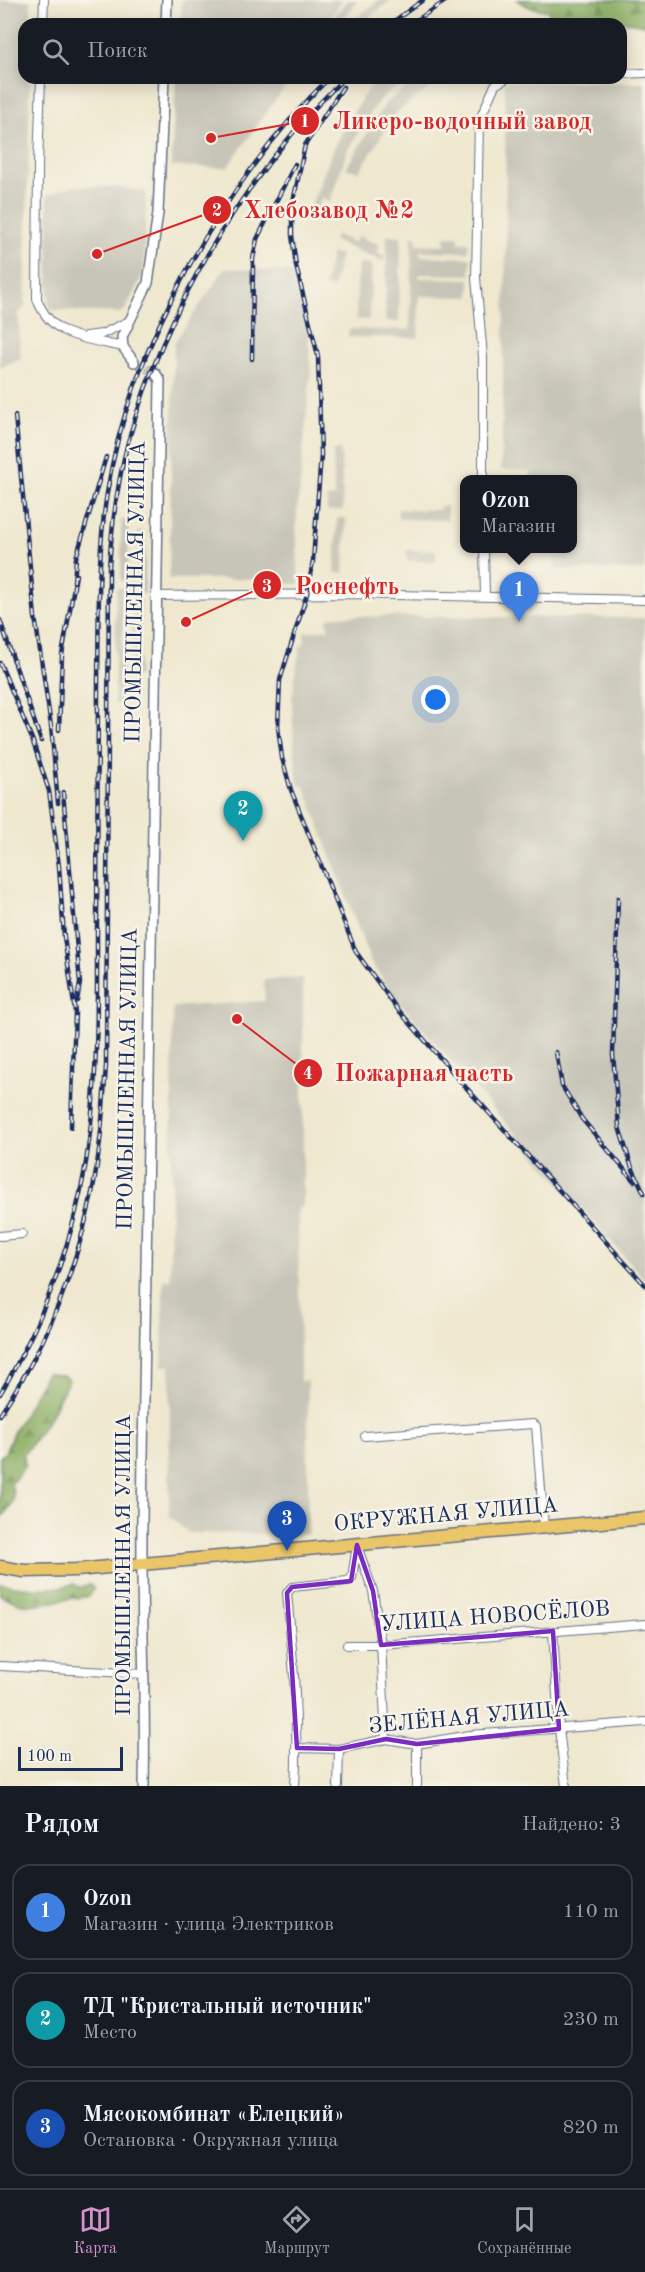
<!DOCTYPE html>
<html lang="ru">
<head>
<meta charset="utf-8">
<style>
  body { margin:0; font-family:"Old Standard TT",serif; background:#242831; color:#f1f3f6 }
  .scale { position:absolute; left:18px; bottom:15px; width:105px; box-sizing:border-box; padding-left:6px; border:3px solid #1b2f5e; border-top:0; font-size:16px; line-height:21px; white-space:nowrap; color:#1b2f5e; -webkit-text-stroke:4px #f7f3e8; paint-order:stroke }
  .you { position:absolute; left:436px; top:700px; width:21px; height:21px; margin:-15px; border:4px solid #fff; border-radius:50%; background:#1a73e8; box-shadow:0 0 0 9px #1a73e833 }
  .badge { display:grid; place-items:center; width:39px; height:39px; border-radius:50%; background:#d690ce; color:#fff; font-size:20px; font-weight:700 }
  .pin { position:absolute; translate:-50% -50px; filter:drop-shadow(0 2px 3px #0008) }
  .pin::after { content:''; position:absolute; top:32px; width:21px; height:18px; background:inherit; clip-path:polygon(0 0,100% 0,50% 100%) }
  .popup { position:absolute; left:460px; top:475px; width:117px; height:78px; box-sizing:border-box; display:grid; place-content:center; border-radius:12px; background:#171b24; filter:drop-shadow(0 2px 4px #0005); font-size:20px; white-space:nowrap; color:#9ea1a6 }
  .popup b { font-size:22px; color:#f1f3f6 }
  .popup::after { content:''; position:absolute; left:50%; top:100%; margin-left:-12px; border:12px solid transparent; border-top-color:#171b24 }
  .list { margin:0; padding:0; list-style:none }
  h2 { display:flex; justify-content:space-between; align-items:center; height:78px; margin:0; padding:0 24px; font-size:26px }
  h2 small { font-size:20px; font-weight:400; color:#9ea1a6 }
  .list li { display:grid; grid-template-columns:39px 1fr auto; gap:18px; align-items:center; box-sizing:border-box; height:96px; margin:0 12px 12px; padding:0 12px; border:2px solid #363941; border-radius:18px }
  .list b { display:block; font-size:22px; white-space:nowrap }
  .list p { margin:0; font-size:20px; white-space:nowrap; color:#9ea1a6 }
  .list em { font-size:20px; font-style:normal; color:#9ea1a6 }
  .icon { flex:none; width:33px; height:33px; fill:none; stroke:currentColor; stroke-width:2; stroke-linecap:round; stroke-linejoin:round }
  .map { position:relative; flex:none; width:645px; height:1786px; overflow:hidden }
  .search { position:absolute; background:#171b24; box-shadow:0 3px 15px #0003; left:18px; right:18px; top:18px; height:66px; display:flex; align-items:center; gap:15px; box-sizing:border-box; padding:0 21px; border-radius:18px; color:#9ea1a6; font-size:22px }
  .sheet { height:402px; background:#171b24 }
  nav { display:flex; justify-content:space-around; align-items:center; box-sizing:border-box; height:84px; border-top:2px solid #363941; background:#171b24; font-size:16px; color:#9ea1a6 }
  nav a { display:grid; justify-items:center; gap:3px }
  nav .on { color:#d690ce }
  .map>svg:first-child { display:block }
  .industrial { fill:#c7c5b8 }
  .forest { fill:url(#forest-firs); stroke:#526e60; stroke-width:1.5 }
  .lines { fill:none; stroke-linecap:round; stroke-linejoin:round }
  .tertiary-tunnel { stroke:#c5c3b8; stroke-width:9; stroke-dasharray:9 4.5; stroke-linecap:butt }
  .minor-casing { stroke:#657086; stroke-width:10 }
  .tertiary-casing { stroke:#657086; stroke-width:12 }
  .trunk-casing { stroke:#657086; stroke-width:15 }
  .minor { stroke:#fff; stroke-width:8 }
  .tertiary { stroke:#fff; stroke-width:9 }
  .trunk { stroke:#ebc669; stroke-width:12 }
  .rail-casing { stroke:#1b2f5e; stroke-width:4.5 }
  .rail { stroke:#f7f3e8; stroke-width:2; stroke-dasharray:7; stroke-linecap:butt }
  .marked { fill:none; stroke:#7b2cbf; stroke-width:4.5; stroke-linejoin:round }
  .labels { text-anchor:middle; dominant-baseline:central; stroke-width:5; stroke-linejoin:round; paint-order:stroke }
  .street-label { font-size:22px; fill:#1b2f5e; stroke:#f7f3e8 }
  .leader { fill:none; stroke:#d62828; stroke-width:2 }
  .callout-dot { fill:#d62828; stroke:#f7f3e8; stroke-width:2 }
  .mark-label { font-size:18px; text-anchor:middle; font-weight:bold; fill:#fff }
  .callout-label { font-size:24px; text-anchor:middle; font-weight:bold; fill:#d62828; stroke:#f7f3e8; stroke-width:5; stroke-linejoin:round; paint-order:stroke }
</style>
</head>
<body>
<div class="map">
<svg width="645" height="1786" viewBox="0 0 645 1786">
  <defs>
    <pattern id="forest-firs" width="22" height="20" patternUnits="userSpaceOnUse" patternTransform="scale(1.5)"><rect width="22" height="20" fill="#8aad62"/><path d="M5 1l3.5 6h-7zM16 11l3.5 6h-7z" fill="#708d54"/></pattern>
  </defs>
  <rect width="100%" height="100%" fill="#f7f3e8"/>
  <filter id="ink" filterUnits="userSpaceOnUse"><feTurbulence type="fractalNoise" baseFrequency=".0167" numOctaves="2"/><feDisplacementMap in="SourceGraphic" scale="12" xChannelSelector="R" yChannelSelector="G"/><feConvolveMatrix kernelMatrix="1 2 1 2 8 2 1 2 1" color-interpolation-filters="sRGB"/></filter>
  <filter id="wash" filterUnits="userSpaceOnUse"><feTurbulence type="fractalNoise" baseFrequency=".008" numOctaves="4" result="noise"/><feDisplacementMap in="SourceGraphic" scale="24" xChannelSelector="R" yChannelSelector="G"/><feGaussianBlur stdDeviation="1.35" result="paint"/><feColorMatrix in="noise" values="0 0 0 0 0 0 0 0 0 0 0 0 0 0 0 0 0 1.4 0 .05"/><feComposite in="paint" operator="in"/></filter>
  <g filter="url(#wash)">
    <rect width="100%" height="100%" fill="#efe8cf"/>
    <path class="industrial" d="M0,0H30L31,8L30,24H24V78H30L25,307L18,314L21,358L0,368Z
      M182,0H342L326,24H180Z
      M347,0H358L339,24H329Z
      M379,0H391L361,24H349Z
      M176,78H291L227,168L171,166Z
      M383,78H407L379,100L348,149L330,201L322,198L317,208L311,206L335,145L367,90Z
      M419,78H441L396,113L359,172L346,168L385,104Z
      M505,82L645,83V570L555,569V549L573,548V480L531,479L530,471L501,470L506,249Z
      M72,186L115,187L146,192L144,266L142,276L125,310L119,313L49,310L48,195Z
      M335,234L355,243L358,236L380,245L377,252L385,256L383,261L333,241Z
      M387,235L401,236L399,322L385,321Z
      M412,236H416L417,244L445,245V236H459V243H469L468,252L420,251V256L471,258L470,275L420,274L419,278L470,279V297L419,296L418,338L348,337L349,329L410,330Z
      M332,253L341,255L333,288L324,286Z
      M358,263L372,264L369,320L356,319Z
      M225,268L291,272L307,321L311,371L296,524L299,584L256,585L255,579H169L174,343Z
      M333,450H341L343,510L327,511V497H334Z
      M440,506H447V520L398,519V509L439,510Z
      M337,518H346L344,573H335Z
      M121,520H129L128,581H121Z
      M138,531L146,532L145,594L137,593Z
      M407,550H436V561H407Z
      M116,588H123L122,704H114Z
      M134,600H141L139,676H132Z
      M341,616L645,618V1280L399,1002L371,963L305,787L298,784L294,749L292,698L300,646L304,644V632L329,629L327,620L330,617Z
      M303,978V1207L298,1208L300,1354V1381H308V1534L189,1533L169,1516L170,1366H162L163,1280H170L173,1007L265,1001L264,980Z"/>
    <path class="forest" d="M517,0H645V25L588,15L587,24H549V11L529,7Z
      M47,1373L64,1376L69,1380L47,1422L24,1454L25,1466L11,1484C17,1502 12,1505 0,1519V1456L5,1453L13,1433Z
      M0,1584C25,1587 48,1592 73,1584L81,1588L90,1584L94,1588L89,1597C67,1596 45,1607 22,1604C15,1602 7,1598 0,1595Z"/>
  </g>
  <g filter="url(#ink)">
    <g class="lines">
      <path class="tertiary-tunnel" d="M134,362L155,373"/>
      <defs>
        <path id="minor" d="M43,24L44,0
          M621,74L645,73
          M41,78L38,165L37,299C51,338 88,339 123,347
          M86,336L102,334L129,321
          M483,480V357L476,278L479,121L495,85L507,78
          M484,548L485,597
          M155,596L347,594L645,600
          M0,1236L22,1234
          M365,1436L533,1424L536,1426L544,1527
          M357,1546L373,1591L381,1645L386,1739
          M553,1631L559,1729L566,1786
          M347,1645H381L645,1624
          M0,1666L143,1674
          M297,1748L339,1749L386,1739L417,1744L470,1735L645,1722
          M295,1786C299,1721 293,1657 287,1593L292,1587L348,1581L352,1578L357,1545
          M338,1786L339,1749
          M417,1786V1744"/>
        <path id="tertiary" d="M166,24L167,0
          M134,362L123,347L122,337L148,283L158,213L164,78
          M144,1786C146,1699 141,1612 142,1525C146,1143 151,761 160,380L155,373"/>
        <path id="trunk" d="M0,1567L24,1571L76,1570L645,1518"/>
      </defs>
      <use href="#minor" class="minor-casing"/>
      <use href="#tertiary" class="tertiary-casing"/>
      <use href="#trunk" class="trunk-casing"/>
      <use href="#minor" class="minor"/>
      <use href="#tertiary" class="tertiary"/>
      <use href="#trunk" class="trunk"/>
      <defs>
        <path id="rail" d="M390,24L423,0
          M411,24L447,0
          M343,87L305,145L292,207V235L296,266L318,356L321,455L313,561L307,594L280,680L278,727L282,758L291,790L356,952L395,1006L462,1083L645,1285
          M252,359L253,259L257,239L295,164
          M15,416L35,617L51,726L58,803
          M74,582L76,558L106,457
          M0,620L41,741
          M0,663L32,739L49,791L59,866L64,937L75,1012L71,1127
          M59,730L62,655L76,575
          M63,792L80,983L77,1001
          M618,898L613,1054L619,1127L631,1165L644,1193
          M556,1052L562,1086L582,1119L634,1181
          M0,1394C49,1312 82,1219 91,1123C98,1058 97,993 97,927C97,845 98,763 98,682C99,618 97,555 107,493C129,348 225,180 329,78
          M0,1415C11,1397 23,1379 33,1360C60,1309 82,1245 93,1188C101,1148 103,1107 106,1066L109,567C112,525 117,483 128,442C167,305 243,177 344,78"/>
      </defs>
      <use href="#rail" class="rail-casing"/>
      <use href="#rail" class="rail"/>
    </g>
  </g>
  <path class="marked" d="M357,1545L373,1591L381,1645L553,1631L559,1729L417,1744L386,1739L339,1749L297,1748L287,1593L292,1587L351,1581Z"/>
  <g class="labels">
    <g class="street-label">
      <text transform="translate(136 592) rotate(-89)">ПРОМЫШЛЕННАЯ УЛИЦА</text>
      <text transform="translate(128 1079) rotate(-89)">ПРОМЫШЛЕННАЯ УЛИЦА</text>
      <text transform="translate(446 1515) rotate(-5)">ОКРУЖНАЯ УЛИЦА</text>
      <text transform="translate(124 1565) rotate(-90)">ПРОМЫШЛЕННАЯ УЛИЦА</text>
      <text transform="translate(495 1617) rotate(-4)">УЛИЦА НОВОСЁЛОВ</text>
      <text transform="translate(469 1718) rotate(-5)">ЗЕЛЁНАЯ УЛИЦА</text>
    </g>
  </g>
  <path class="leader" d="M211 138L305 121M97 254L217 210M186 622L267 585M237 1019L308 1073"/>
  <g class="callout-dot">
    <circle cx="211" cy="138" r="6"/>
    <circle cx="97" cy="254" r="6"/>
    <circle cx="186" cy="622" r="6"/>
    <circle cx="237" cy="1019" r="6"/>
    <circle cx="305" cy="121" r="15"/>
    <circle cx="217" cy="210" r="15"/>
    <circle cx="267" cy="585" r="15"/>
    <circle cx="308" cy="1073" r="15"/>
  </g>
  <g class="mark-label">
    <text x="305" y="127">1</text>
    <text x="217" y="216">2</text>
    <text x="267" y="592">3</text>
    <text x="308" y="1079">4</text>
  </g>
  <g class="callout-label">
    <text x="462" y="129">Ликеро-водочный завод</text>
    <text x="329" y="218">Хлебозавод №2</text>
    <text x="347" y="594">Роснефть</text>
    <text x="424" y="1081">Пожарная часть</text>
  </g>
</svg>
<div class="scale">100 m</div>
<div class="you"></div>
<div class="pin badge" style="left:519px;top:622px;background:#3f7fe0">1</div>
<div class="popup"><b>Ozon</b>Магазин</div>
<div class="pin badge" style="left:243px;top:841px;background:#0f9aa8">2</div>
<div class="pin badge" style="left:287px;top:1551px;background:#1a4fb4">3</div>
<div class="search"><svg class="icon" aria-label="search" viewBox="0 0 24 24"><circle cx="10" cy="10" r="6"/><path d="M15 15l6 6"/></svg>Поиск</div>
</div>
<section class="sheet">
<h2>Рядом<small>Найдено: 3</small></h2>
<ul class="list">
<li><span class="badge" style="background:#3f7fe0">1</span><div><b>Ozon</b><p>Магазин · улица Электриков</p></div><em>110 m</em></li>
<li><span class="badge" style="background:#0f9aa8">2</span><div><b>ТД &quot;Кристальный источник&quot;</b><p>Место</p></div><em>230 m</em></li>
<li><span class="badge" style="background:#1a4fb4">3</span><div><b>Мясокомбинат «Елецкий»</b><p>Остановка · Окружная улица</p></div><em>820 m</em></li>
</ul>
</section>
<nav>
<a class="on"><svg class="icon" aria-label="map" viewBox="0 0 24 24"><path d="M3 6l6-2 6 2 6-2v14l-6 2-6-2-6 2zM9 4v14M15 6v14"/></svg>Карта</a>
<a><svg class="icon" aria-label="directions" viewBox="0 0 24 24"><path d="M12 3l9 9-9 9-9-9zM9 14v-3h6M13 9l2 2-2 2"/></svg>Маршрут</a>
<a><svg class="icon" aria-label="saved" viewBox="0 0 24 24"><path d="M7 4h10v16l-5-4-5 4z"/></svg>Сохранённые</a>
</nav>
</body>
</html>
